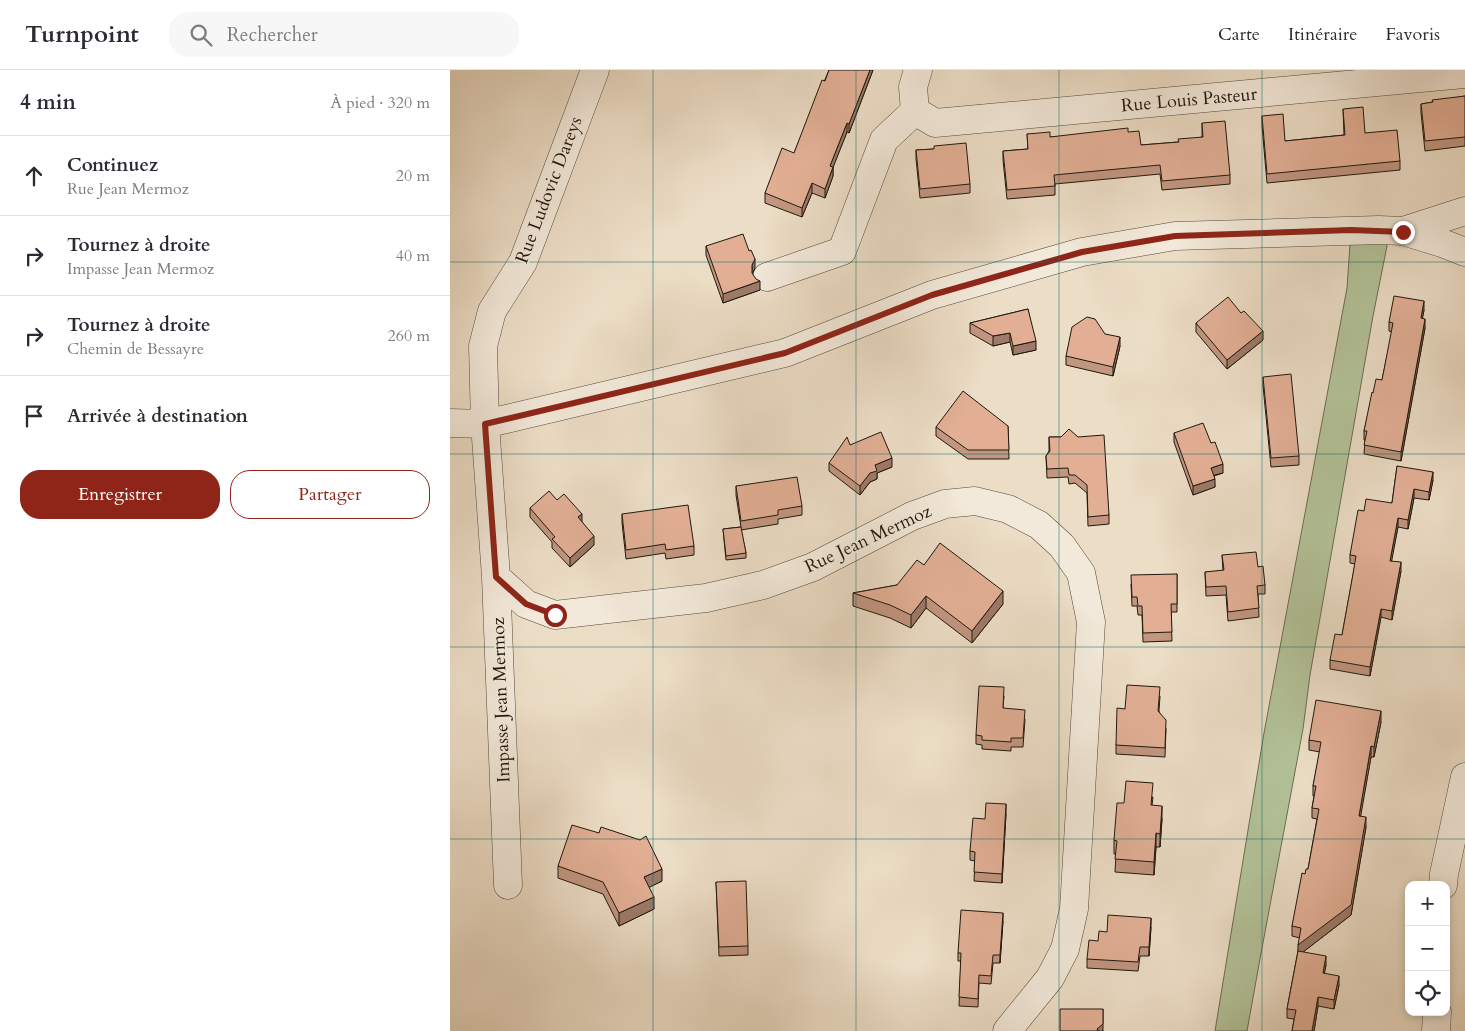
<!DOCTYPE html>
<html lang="fr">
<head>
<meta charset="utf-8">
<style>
  body { margin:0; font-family:Cardo,serif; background:#f7f7f7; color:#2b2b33 }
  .controls { position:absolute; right:15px; bottom:15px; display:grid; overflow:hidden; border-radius:10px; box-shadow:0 2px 8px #0003 }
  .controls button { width:45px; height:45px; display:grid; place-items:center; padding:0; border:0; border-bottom:1px solid #e1e1e2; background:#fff; color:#2b2b33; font:25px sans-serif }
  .stop { position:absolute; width:15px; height:15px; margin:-11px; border:4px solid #8f2418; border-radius:50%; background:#fff }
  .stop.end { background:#8f2418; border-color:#fff; box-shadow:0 1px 5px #0008 }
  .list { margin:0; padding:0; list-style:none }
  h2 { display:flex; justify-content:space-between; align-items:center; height:65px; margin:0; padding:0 20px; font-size:21px }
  h2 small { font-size:16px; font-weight:400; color:#7c7c81 }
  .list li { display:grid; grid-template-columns:32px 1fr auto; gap:15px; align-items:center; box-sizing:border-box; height:80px; padding:0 20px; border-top:1px solid #e1e1e2 }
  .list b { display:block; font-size:19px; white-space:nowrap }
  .list p { margin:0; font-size:16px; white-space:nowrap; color:#7c7c81 }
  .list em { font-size:16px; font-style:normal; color:#7c7c81 }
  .actions { display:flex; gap:10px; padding:15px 20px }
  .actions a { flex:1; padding:11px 0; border:1px solid #8f2418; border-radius:20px; text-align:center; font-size:18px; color:#8f2418 }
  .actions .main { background:#8f2418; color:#fff }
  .icon { flex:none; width:28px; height:28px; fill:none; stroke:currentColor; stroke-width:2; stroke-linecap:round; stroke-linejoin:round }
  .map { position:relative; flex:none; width:1015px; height:961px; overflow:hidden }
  header { display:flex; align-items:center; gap:30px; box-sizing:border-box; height:70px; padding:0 25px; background:#fff; border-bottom:1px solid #e1e1e2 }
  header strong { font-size:24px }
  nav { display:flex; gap:28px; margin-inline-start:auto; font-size:18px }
  .search { width:350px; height:45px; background:#f7f7f7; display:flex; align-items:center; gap:12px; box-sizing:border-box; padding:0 18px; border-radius:20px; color:#7c7c81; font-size:19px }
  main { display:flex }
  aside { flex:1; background:#fff }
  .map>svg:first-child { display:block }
  .green { fill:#b3c299; stroke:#696d54 }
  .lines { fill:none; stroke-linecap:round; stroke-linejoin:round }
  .minor-casing { stroke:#52493c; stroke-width:29 }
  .minor { stroke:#f3e9da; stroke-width:28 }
  .wall { fill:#c29680; stroke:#1f180e }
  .shaded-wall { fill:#9e7a68; stroke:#1f180e }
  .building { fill:#e2af95; stroke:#1f180e }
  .route { stroke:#8f2418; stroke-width:6 }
  .grid { fill:none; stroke:#0f766e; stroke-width:1; stroke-opacity:0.55 }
  .labels { text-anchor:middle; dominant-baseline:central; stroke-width:4; stroke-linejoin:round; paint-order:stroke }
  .street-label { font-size:18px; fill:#1f180e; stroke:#f3e9da }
</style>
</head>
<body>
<header>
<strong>Turnpoint</strong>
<div class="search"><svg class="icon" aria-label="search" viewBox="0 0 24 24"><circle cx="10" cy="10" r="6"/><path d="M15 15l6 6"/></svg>Rechercher</div>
<nav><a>Carte</a><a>Itinéraire</a><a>Favoris</a></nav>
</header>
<main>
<aside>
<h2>4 min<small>À pied · 320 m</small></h2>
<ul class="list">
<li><svg class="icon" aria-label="ahead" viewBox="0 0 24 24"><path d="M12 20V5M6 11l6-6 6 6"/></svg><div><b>Continuez</b><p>Rue Jean Mermoz</p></div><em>20 m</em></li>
<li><svg class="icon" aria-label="right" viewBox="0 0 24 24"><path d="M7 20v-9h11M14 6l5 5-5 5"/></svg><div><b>Tournez à droite</b><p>Impasse Jean Mermoz</p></div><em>40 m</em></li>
<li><svg class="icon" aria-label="right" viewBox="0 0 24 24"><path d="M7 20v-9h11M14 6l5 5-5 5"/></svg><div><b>Tournez à droite</b><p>Chemin de Bessayre</p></div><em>260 m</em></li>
<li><svg class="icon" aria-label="arrive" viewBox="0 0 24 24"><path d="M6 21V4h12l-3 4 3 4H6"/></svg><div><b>Arrivée à destination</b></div></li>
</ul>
<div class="actions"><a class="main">Enregistrer</a><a>Partager</a></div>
</aside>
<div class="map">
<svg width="1015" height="961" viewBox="0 0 1015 961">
  <rect width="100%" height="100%" fill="#ecddc6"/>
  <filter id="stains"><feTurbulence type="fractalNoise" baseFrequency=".004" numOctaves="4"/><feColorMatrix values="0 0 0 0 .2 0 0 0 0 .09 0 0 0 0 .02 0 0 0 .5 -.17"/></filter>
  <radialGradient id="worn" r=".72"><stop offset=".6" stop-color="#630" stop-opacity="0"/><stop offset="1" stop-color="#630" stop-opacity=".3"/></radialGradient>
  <path class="green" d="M901,160L940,161L923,246L860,605L853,659L812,878L797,961H765L814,663L897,218Z"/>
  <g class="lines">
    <defs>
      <path id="minor" d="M468,0L463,17L465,41L485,53L1015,4
        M953,161L1015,141
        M317,207L392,181L434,70L465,41
        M0,353L35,354L335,283L482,225L632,182L725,166L929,160L953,161L992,173L1015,182
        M46,507L76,534L105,545L256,528L313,515L363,497L462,446L495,434L525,431L558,439L589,455L612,476L631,503L641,552L624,839L615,879L600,908L557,961
        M58,815L46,507L35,354L33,276L42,241L73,192L145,0
        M993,815L994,804L1015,707
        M986,961L987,942"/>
    </defs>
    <use href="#minor" class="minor-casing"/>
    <use href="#minor" class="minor"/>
  </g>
  <path class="wall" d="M379,0H423L399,63L397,62L383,97V106L375,128L362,123L352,147L315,133V123L344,83Z
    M1015,26V76L975,81L971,43V34L983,32Z
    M893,39L915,63L950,91V100L817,113L812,56V46L835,71L894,65Z
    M752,53L780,105V114L712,120L710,104L605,114V125L557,129L553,90V81L578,79L577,64L600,67L678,62L691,75L728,72L752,67Z
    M484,79L520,114V123L470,128L466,89V80Z
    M256,176L305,198L302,203L310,220L273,233L256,185Z
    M578,239L586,280L563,285L560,272L543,276L520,263V253Z
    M974,240L972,249L975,258L951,391L914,384L915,370H914V361L923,323L932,310L942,262L939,261V252Z
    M746,253L813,270L777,299L746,262Z
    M670,276L663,306L616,295V286Z
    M813,307L849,386V395L821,397L813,316Z
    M558,356L559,389H518L486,366V357Z
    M724,363L761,373L773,403L764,406L765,417L743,425L724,372Z
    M599,367H611L659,445V454L638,456L637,423L625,413L619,414L618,407L597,408L596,386L599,381Z
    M379,393L442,397L427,403V409L420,412L410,425L379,401Z
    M947,396L983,410L979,430L964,428L958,459L948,457L941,491L951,501L942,550L931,547L920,606L880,599V590L892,565L905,494L900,493V485L914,441L942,433Z
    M286,416L352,436V445L328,449V454L291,460L296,483V488L276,490L273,459L291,457L286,425Z
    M107,430L132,452L144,475L120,497L102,478V472L80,447V438Z
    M172,444L244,476V485L216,489L215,483L176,489L172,453Z
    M772,485L808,497L815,515V524H808L809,547L778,551L776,525L756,526L755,502L773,501Z
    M474,495L553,534L522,573L476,538L461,558L440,548L403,536V523L447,515Z
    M727,504V542H721L722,571L693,572L692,545H688L687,536H682L681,514Z
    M554,626L553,638L575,649L573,677H561V681L532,679V675L526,674V665Z
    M710,626L709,641L716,659L715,687L666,684V675L675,639Z
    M931,652L924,687H921L910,746L916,757L901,845L853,882L876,895L874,903L889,915L884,939L868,936L864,961H842L844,949L837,948V939L848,881L850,868L842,866V856L855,804L858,799L867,749L862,748V738L864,726H863V716L870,682L859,680V670Z
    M703,727L702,735L712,749L710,777H706L704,805L665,802L666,784H664V770L674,733Z
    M556,744L552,813L524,811L525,791L520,790V781L535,749Z
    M108,796L212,811L199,817L204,839L169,856L153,824L108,808Z
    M266,812L298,876V885L269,886Z
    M553,851L550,893H543L541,914L529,913L528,937L509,936L511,891H508V883Z
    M701,857L699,886H690L688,901L637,898V889L648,871L657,862Z"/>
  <path class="shaded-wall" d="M420,0H423L399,63V54Z
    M397,53V62L380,105V96Z
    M383,97V106L375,128V119Z
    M362,113V123L352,147V138Z
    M305,189V198L302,205V195Z
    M310,211V220L273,233V224Z
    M974,231V240L971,257V248Z
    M975,249V258L951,391V382Z
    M813,261V270L777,299V290Z
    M560,263V272L543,276V266Z
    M670,267V276L663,306V297Z
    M586,271V280L563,285V276Z
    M442,388V397L427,403V409L420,412L410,425V416L425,395Z
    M773,394V403L761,406V398Z
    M983,402V410L979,430V422Z
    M765,409V417L743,425V416Z
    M964,419V428L958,459V450Z
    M132,444V453L128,447Z
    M948,448V457L940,500V491Z
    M144,466V475L120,497V488Z
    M951,492V501L942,550V541Z
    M553,521V534L522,573V561Z
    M476,526V538L461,558V545Z
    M931,539V547L920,606V597Z
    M931,641V652L924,687V677Z
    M921,676V687L909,756V746Z
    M556,734V744L552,813V804Z
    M712,736V749L710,777V764Z
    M916,747V757L901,845L848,886V875Z
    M706,763V777L704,805V792Z
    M212,799V811L194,820V807Z
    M204,827V839L169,856V843Z
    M553,843V851L550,893V885Z
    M701,848V857L699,886V877Z
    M876,886V895L873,912V903Z
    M889,906V915L884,939V930Z
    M868,927V936L864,961H862Z
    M653,939V961H647V959Z"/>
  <path class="building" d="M379,0H420L399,54L397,53L380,96L383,97L375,119L362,113L352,138L315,123L332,78L344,83L372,10L375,11Z
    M1015,26V67L975,71L971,34L983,32L982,30Z
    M913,37L915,63L947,60L950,91L817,104L812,46L833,44L835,71L895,65L893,39Z
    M775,51L780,105L712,111L710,95L604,105L605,116L557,120L553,81L578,79L577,64L600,62V67L678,58V62L689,61L691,75L729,72L728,69L753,67L752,53Z
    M516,73L520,114L470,119L466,80L484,79V76Z
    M293,164L299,181L301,180L305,189L302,195V203L306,209L310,211L273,224L256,176Z
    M944,226L974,231L971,248L975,249L951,382L914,375L917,361H914L922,322L923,323L926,309L932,310L943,253L939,252Z
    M778,227L791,243L794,241L813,261L777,290L746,253Z
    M578,239L586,271L563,276L560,263L543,266L520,253Z
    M637,247L645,249L655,264L670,267L663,297L616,286L622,257Z
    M841,304L849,386L821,388L813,307Z
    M513,321L558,356L559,380H518L486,357Z
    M753,353L761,373L765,372L773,394L761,398L765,409L743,416L724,363Z
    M619,359L628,367L654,365L659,445L638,447L637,415L625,405H619L618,398L597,399L596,386L600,381L599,367H611Z
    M431,362L442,388L425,395L427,401L420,403L410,416L379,393L397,367L400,375Z
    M947,396L983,402L979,422L964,419L958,450L948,448L940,491L951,492L942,541L931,539L920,597L880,590L885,564L892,565L903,504L906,486L900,485L908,440L914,441L916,429L942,433Z
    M347,407L352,436L328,440V445L291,451L286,416Z
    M99,421L107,430L114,424L132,444L128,447L144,466L120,488L102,469L105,467L80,438Z
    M238,435L244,476L216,480L215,474L176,480L172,444Z
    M291,457L296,483L276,486L273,459Z
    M490,473L553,521L522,561L476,526L461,545L440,535L403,523L447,515L467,490L474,495Z
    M806,482L808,497L813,496L815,515L807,516L809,538L778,542L776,516L756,517L755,502L774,500L772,485Z
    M727,504V534H721L722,562L693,563L692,536H688L687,527H682L681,505Z
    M677,615L710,617L708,641L716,650L715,678L666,675L667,638L675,639Z
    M529,616L554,617L553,638L575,640L573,668H561V672L532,670V666L526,665Z
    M866,630L931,641L924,677L921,676L909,746L916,747L901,835L848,875L851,858L842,856L852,803L855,804L856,799H858L869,739L862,738L866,716H863L871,672L859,670Z
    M676,711L703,713L701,735L712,736L710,764L706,763L704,792L665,789L667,771L664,770L667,733H674Z
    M536,733L556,734L552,804L524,802L525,782L520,781L523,748L535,749Z
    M122,755L149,763L151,757L190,770L196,766L212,799L194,807L204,827L169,843L153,812L108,796Z
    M296,811L298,876L269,877L266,812Z
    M511,840L553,843L550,885H543L541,906L529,905L528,929L509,927L511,883H508Z
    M658,845L701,848L699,877H690L688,892L637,889L639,870L648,871L649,861L657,862Z
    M848,881L876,886L873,903L889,906L884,930L868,927L862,961H842L846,940L837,939Z
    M610,939H653V954L647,959L648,961H610Z"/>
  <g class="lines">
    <path class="route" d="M105,545L76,534L46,507L35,354L335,283L482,225L632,182L725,166L901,160L953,162"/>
  </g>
  <path class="grid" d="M203,0V961M406,0V961M609,0V961M812,0V961M0,192H1015M0,384H1015M0,577H1015M0,769H1015"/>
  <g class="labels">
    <g class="street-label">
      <text transform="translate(739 30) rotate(-5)">Rue Louis Pasteur</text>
      <text transform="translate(99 120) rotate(-69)">Rue Ludovic Dareys</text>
      <text transform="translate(418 469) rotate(-25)">Rue Jean Mermoz</text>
      <text transform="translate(51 630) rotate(-92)">Impasse Jean Mermoz</text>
    </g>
  </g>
  <rect width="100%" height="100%" filter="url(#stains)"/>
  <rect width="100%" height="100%" fill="url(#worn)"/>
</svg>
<div class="controls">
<button>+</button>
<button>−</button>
<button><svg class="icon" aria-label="locate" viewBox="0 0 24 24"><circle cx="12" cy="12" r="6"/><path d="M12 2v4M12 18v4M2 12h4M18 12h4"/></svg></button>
</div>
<div class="stop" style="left:105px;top:545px"></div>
<div class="stop end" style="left:953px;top:162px"></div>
</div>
</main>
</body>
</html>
